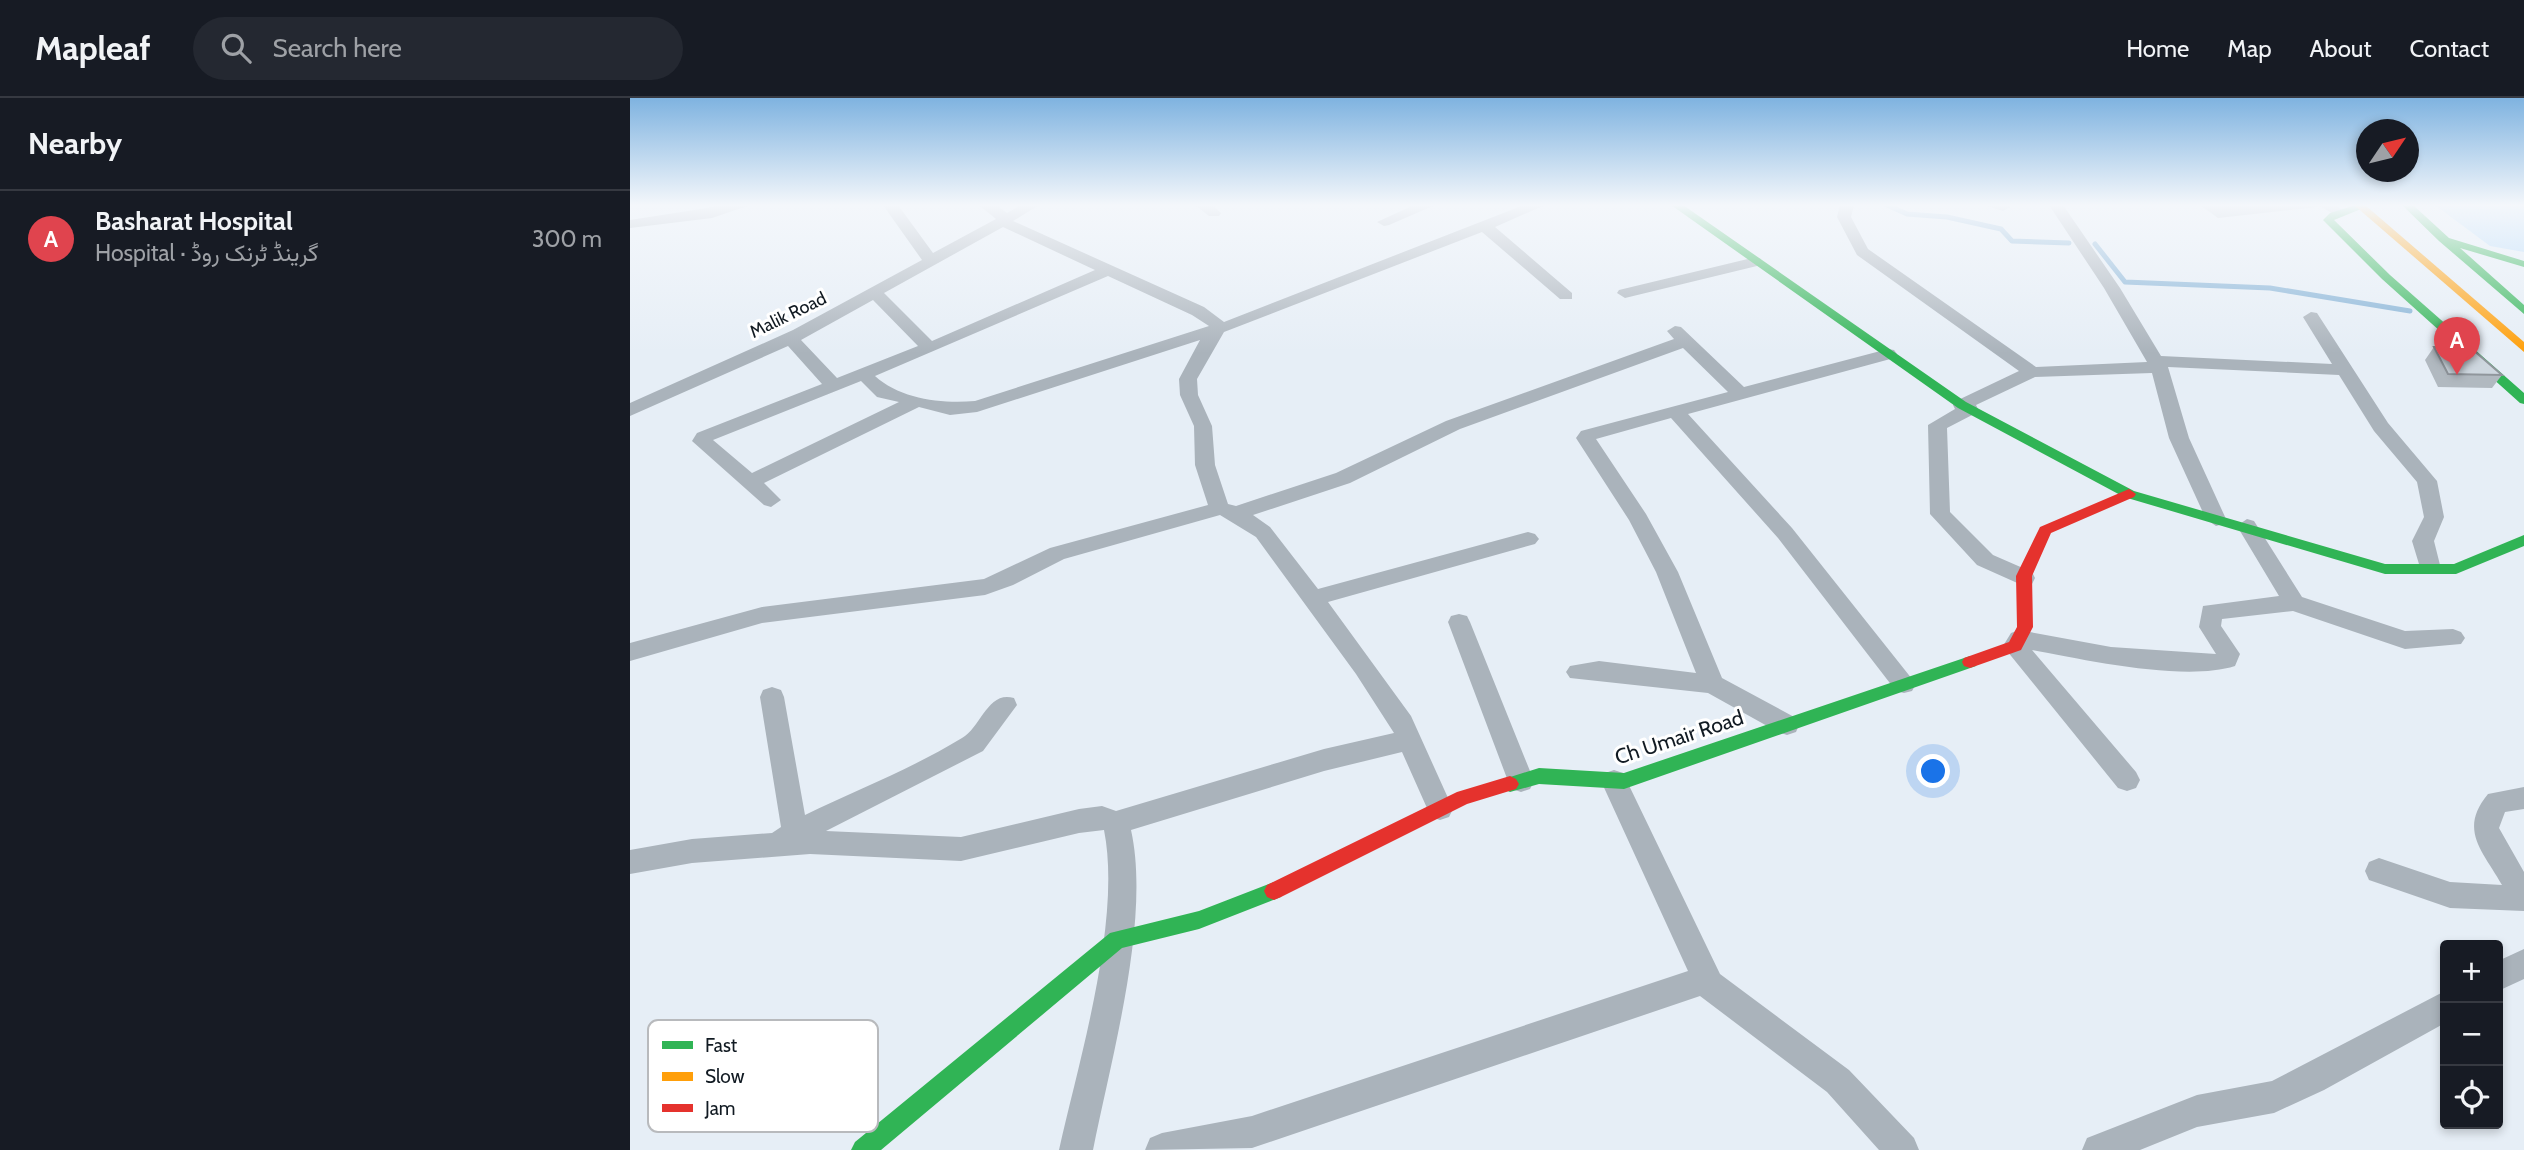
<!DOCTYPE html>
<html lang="en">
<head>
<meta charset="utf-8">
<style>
  body { margin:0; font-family:Cabin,Vazirmatn,sans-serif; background:#242831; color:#f1f3f6 }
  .controls { position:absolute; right:21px; bottom:21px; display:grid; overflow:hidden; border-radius:7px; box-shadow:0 4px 10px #0003 }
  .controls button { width:63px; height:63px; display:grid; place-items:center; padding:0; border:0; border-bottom:2px solid #363941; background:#171b24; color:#f1f3f6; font:35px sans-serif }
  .compass { position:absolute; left:1726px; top:21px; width:63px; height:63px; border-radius:50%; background:#171b24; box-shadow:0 4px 10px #0003; rotate:55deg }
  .you { position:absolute; left:1304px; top:674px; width:24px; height:24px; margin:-18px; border:5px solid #fff; border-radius:50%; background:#1a73e8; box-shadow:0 0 0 10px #1a73e833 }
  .badge { display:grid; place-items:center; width:46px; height:46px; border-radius:50%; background:#aeb3b8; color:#fff; font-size:23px; font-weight:700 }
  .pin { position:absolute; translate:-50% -58px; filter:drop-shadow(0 2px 4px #0008) }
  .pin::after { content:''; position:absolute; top:37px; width:24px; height:21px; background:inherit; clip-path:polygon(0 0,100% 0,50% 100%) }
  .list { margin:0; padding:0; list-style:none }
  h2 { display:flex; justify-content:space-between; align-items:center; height:91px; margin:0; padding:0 28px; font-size:30px }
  h2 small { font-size:23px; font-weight:400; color:#9ea1a6 }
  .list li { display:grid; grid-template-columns:46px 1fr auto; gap:21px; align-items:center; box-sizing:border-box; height:98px; padding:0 28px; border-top:2px solid #363941 }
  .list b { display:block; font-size:26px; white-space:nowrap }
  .list p { margin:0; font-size:23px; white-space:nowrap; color:#9ea1a6 }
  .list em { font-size:23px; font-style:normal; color:#9ea1a6 }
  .icon { flex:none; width:38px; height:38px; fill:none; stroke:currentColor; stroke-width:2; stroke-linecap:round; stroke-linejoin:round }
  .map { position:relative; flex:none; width:1894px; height:1052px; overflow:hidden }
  header { display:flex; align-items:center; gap:42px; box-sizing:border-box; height:98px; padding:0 35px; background:#171b24; border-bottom:2px solid #363941 }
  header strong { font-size:33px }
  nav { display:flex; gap:38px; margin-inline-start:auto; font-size:24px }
  .search { width:490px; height:63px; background:#242831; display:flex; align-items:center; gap:18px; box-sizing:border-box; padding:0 24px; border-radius:38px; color:#9ea1a6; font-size:26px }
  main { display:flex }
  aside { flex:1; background:#171b24 }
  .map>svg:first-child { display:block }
  .green { fill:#b4dafa }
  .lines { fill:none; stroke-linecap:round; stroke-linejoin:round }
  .stream { stroke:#83b1d5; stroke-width:5 }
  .street { fill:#aab3bb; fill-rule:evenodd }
  .fast { fill:#30b455; fill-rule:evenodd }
  .slow { fill:#ff9f0a; fill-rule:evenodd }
  .jam { fill:#e5322d; fill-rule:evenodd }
  .wall { fill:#b1b9c0 }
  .building { fill:#ced7df; stroke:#90969c; stroke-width:2 }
  .labels { text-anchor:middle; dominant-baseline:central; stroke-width:6; stroke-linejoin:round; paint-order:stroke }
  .far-street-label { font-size:18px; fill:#111a22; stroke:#fff }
  .street-label { font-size:21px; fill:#111a22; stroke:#fff }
  .key { fill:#fff; stroke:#b8babd; stroke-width:2 }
  .key-label { font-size:19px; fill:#111a22 }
</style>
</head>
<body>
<header>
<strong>Mapleaf</strong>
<div class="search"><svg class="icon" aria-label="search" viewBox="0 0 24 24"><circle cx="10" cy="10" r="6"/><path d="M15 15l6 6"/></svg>Search here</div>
<nav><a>Home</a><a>Map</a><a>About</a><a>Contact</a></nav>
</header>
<main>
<aside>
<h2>Nearby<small></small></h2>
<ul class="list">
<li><span class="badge" style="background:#e0444e">A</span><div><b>Basharat Hospital</b><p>Hospital · گرینڈ ٹرنک روڈ</p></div><em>300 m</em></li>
</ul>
</aside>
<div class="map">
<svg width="1894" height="1052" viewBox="0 0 1894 1052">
  <rect width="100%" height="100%" fill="#e6eef6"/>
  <path class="green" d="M1805,107H1894V154L1860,148Z"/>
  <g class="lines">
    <path class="stream" d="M1257,107L1277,116L1317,119L1371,131L1382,143L1439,145
      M1465,146L1495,184L1640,190L1780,213"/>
    <path class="street" d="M96,107H120L82,120L0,130V122Z
      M253,107H268L303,155L366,121L349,107H366L377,115L391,107H409L383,123L574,209L594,224L894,107H915L865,129L942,195V201H930L852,134L594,234L567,281L568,297L582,328L585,367L598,406L606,408L706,375L816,323L1044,241L1037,233L1045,228L1051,229L1114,289L1258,251L1264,252L1267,256L1264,260L1058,316L1162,430L1286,586L1282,593L1274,595L1266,593L1148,440L1041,320L966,341L1016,416L1048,474L1092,580L1166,620L1169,627L1166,634L1157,637L1148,634L1078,595L940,580L936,574L940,568L969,563L1066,575L1026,474L999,422L946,340L951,333L1098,294L1053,250L830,331L720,385L623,417L640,429L688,491L898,434L905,436L909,441L905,446L698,504L781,618L823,711L819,719L810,722L801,719L772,654L694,673L501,732C521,821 481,961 463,1052H429C449,962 492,822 474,732L449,735L331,763L180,756L62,765L0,776V752L62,741L142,735L151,729L130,599L133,592L142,589L151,592L154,599L175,717C227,692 283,670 332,640C351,629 358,592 384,600L387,607L353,653L196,733L331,739L449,711L472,708L486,713L694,651L764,635L726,576L626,439L590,417L434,461L383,487L355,497L132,525L0,563V545L132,509L354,481L420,450L578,407L565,367L564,328L550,297L549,281L570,242L347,314L320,317L289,309L134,385L151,402L141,409L134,407L62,343L67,335L192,286L158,248L0,318V305L163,232L292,162ZM373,129L465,172L302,243L254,195ZM478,178L562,217L579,228L345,303C312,306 270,301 245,278ZM243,202L288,248L207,280L171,242ZM231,283L247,299L269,304L122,375L83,342Z
      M565,107H582L591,115L589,118H579Z
      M784,107H805L759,127L754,128L747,124Z
      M1210,107H1224L1221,119L1238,151L1406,269L1517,264L1474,190L1419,107H1433L1490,190L1531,258L1702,266L1673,219L1681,214L1687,215L1758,325L1807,383L1814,419L1804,443L1811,471L1808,476H1792L1782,443L1794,419L1787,384L1744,333L1709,277L1538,269L1559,340L1596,421L1593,426L1586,428L1576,421L1539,340L1522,275L1405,279L1346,307L1348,311L1346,315L1317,330L1320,414L1363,457L1402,474L1405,480L1402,486L1394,488L1347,467L1300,416L1298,327L1325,311L1323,307L1326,303L1389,273L1227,157L1207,119Z
      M1355,107H1379L1380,109L1373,113Z
      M1688,107H1706L1716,115L1709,119Z
      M1126,159L1131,161V167L995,200L987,195L989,192Z
      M1617,421L1624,423L1672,499L1775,533L1823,531L1831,534L1835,540L1831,546L1775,551L1663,513L1592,521L1591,528L1610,556L1605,568C1555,584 1456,562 1402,552L1506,674L1510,682L1506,690L1497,693L1488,690L1373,548L1381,535L1389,532L1481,549L1586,556L1569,529L1573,508L1649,498L1607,428Z
      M829,516L837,518L840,524L904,683L900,691L891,694L882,691L878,683L818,524L821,518Z
      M984,672L993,675L1090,876L1219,972L1284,1040L1289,1052H1249L1197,994L1070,898L622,1050L515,1052L520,1040L532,1035L622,1018L1058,873L971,683L975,675Z
      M1894,689V711L1875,714L1869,730L1894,774V813L1820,810L1739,782L1735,773L1739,764L1749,760L1820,784L1872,787C1853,753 1828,732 1858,696Z
      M1894,851V881L1868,893V863Z
      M1815,893V925L1694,992L1644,1015L1567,1029L1510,1052H1452L1457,1040L1567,997L1642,983Z"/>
    <path class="fast" d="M1041,107H1053L1336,304L1504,393L1755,466H1824L1894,437V448L1826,476H1755L1494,399L1328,310Z
      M1726,107L1736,109L1704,122L1760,177L1894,295V306L1890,305L1752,181L1693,122L1700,115Z
      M1772,107H1783L1819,140L1894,163V169L1830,150L1894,207V216L1809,143Z
      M1340,558L1346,560L1348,564L1346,568L994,691L909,686L880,694L874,691L871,686L874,681L909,670L994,675Z
      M644,784L651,787L654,793L651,799L569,831L492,850L251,1052H221L225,1044L480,835L569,813Z"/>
    <path class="slow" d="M1724,107H1735L1894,244V254Z"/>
    <path class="jam" d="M1499,391L1506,396L1504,399L1421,435L1402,478L1403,529L1391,552L1340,570L1334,568L1332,564L1334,560L1379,544L1387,529L1386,478L1410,429Z
      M880,678L886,681L889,686L886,691L837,706L651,799L644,802L637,799L634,793L637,787L827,694Z"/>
  </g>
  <path class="wall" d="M1570,107H1688L1687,109L1588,120Z
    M1804,249L1872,277L1862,290L1808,289L1795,262Z"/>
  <path class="building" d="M1804,249L1842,251L1872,277L1818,276Z"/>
  <linearGradient id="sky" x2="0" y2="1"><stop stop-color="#7fb3e0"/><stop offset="0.42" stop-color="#f4f7fb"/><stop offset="1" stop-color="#f4f7fb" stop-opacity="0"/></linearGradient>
  <rect width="1894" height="255" fill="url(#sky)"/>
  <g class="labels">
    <g class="far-street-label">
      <text transform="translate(158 217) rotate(-26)">Malik Road</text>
    </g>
    <g class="street-label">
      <text transform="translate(1049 639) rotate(-18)">Ch Umair Road</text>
    </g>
  </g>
  <rect x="18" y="922" width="230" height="112" rx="10" class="key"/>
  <rect x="32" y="943" width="31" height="8" fill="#30b455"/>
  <rect x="32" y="974" width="31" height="9" fill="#ff9f0a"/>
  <rect x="32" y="1006" width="31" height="8" fill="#e5322d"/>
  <g class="key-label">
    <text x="75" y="954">Fast</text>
    <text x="75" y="985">Slow</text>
    <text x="75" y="1017">Jam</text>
  </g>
</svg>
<div class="controls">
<button>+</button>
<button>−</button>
<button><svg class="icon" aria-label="locate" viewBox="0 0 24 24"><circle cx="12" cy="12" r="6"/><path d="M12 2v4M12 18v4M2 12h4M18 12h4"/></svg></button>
</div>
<svg class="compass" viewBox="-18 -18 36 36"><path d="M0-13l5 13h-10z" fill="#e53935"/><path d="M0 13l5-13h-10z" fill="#9ea1a6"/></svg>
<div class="you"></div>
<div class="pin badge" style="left:1827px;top:277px;background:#e0444e">A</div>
</div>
</main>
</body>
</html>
